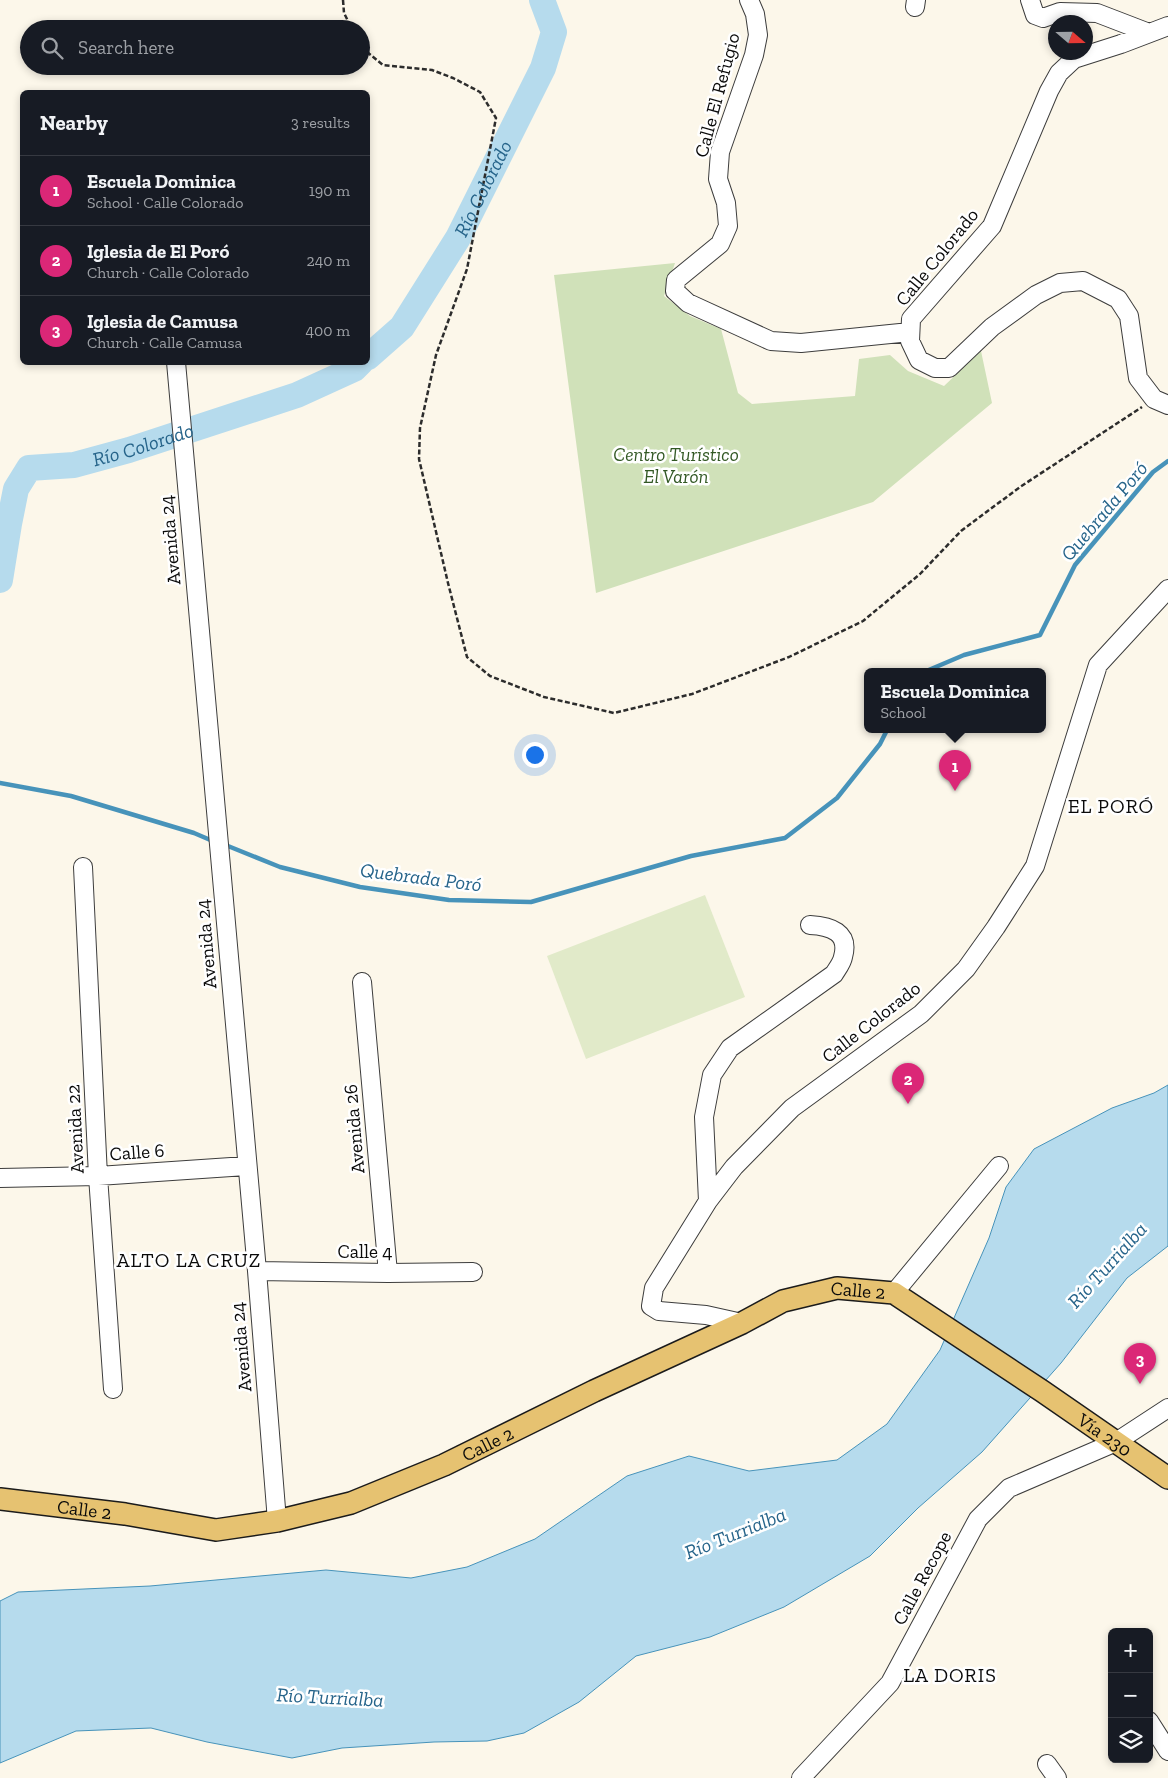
<!DOCTYPE html>
<html lang="en">
<head>
<meta charset="utf-8">
<style>
  body { margin:0; font-family:"Zilla Slab",serif; background:#242831; color:#f1f3f6 }
  .controls { position:absolute; right:15px; bottom:15px; display:grid; overflow:hidden; border-radius:8px; box-shadow:0 2px 8px #0003 }
  .controls button { width:45px; height:45px; display:grid; place-items:center; padding:0; border:0; border-bottom:1px solid #363941; background:#171b24; color:#f1f3f6; font:25px sans-serif }
  .compass { position:absolute; left:1048px; top:15px; width:45px; height:45px; border-radius:50%; background:#171b24; box-shadow:0 2px 8px #0003; rotate:110deg }
  .you { position:absolute; left:534px; top:754px; width:18px; height:18px; margin:-12px; border:4px solid #fff; border-radius:50%; background:#1a73e8; box-shadow:0 0 0 8px #1a73e833 }
  .badge { display:grid; place-items:center; width:32px; height:32px; border-radius:50%; background:#db2777; color:#fff; font-size:16px; font-weight:700 }
  .pin { position:absolute; translate:-50% -41px; filter:drop-shadow(0 1px 2px #0008) }
  .pin::after { content:''; position:absolute; top:26px; width:18px; height:15px; background:inherit; clip-path:polygon(0 0,100% 0,50% 100%) }
  .popup { position:absolute; left:864px; top:668px; width:182px; height:65px; box-sizing:border-box; display:grid; place-content:center; border-radius:8px; background:#171b24; filter:drop-shadow(0 1px 4px #0005); font-size:16px; white-space:nowrap; color:#9ea1a6 }
  .popup b { font-size:19px; color:#f1f3f6 }
  .popup::after { content:''; position:absolute; left:50%; top:100%; margin-left:-10px; border:10px solid transparent; border-top-color:#171b24 }
  .list { margin:0; padding:0; list-style:none }
  h2 { display:flex; justify-content:space-between; align-items:center; height:65px; margin:0; padding:0 20px; font-size:21px }
  h2 small { font-size:16px; font-weight:400; color:#9ea1a6 }
  .list li { display:grid; grid-template-columns:32px 1fr auto; gap:15px; align-items:center; box-sizing:border-box; height:70px; padding:0 20px; border-top:1px solid #363941 }
  .list b { display:block; font-size:19px; white-space:nowrap }
  .list p { margin:0; font-size:16px; white-space:nowrap; color:#9ea1a6 }
  .list em { font-size:16px; font-style:normal; color:#9ea1a6 }
  .icon { flex:none; width:28px; height:28px; fill:none; stroke:currentColor; stroke-width:2; stroke-linecap:round; stroke-linejoin:round }
  .map { position:relative; flex:none; width:1168px; height:1778px; overflow:hidden }
  .search { position:absolute; background:#171b24; box-shadow:0 2px 8px #0003; left:20px; top:20px; width:350px; height:55px; display:flex; align-items:center; gap:12px; box-sizing:border-box; padding:0 18px; border-radius:28px; color:#9ea1a6; font-size:19px }
  .panel { position:absolute; background:#171b24; box-shadow:0 2px 8px #0003; left:20px; top:90px; width:350px; height:275px; border-radius:8px }
  .map>svg:first-child { display:block }
  .green { fill:#d0e1b9 }
  .pitch { fill:#e1eac9 }
  .water { fill:#b6dbed; stroke:#4793ba }
  .lines { fill:none; stroke-linecap:round; stroke-linejoin:round }
  .stream { stroke:#4793ba; stroke-width:4.5 }
  .river { stroke:#b6dbed; stroke-width:26 }
  .minor-casing { stroke:#3d3d3d; stroke-width:20 }
  .major-casing { stroke:#1b1b1b; stroke-width:24 }
  .path { stroke:#2c2c2c; stroke-width:2.5; stroke-dasharray:5 2.5; stroke-linecap:butt }
  .minor { stroke:#fff; stroke-width:18 }
  .major { stroke:#e6c271; stroke-width:21 }
  .labels { text-anchor:middle; dominant-baseline:central; stroke-width:5; stroke-linejoin:round; paint-order:stroke }
  .street-label { font-size:19px; fill:#0a0a0a; stroke:#fff }
  .park-label { font-size:19px; font-style:italic; fill:#325824; stroke:#fff }
  .water-label { font-size:20px; font-style:italic; fill:#26648a; stroke:#fff }
  .neighbourhood-label { font-size:20px; letter-spacing:1px; fill:#0a0a0a; stroke:#fff }
</style>
</head>
<body>
<div class="map">
<svg width="1168" height="1778" viewBox="0 0 1168 1778">
  <rect width="100%" height="100%" fill="#fcf7ea"/>
  <path class="green" d="M675,263L664,296L690,316L721,329L738,393L752,404L855,396L859,359L890,355L908,371L944,386L981,351L992,403L873,502L596,593L554,275Z"/>
  <path class="pitch" d="M705,895L745,997L586,1059L547,956Z"/>
  <path class="water" d="M1168,1085V1246L1127,1278L1061,1363L982,1452L918,1508L870,1556L784,1607L710,1637L636,1656L579,1702L524,1733L487,1741L434,1742L342,1748L292,1758L207,1742L151,1728L76,1731L0,1763V1601L18,1592L150,1586L326,1570L411,1578L467,1567L535,1539L627,1476L689,1456L749,1471L837,1460L887,1424L940,1350L989,1238L1006,1187L1034,1149L1112,1108L1154,1093Z"/>
  <g class="lines">
    <path class="stream" d="M924,672L964,655L1040,635L1075,565L1153,472L1168,461
      M0,783L71,796L194,833L215,842
      M223,844L280,867L360,887L449,900L531,902L691,856L785,838L837,798L880,744L887,730"/>
    <g class="river">
      <path id="s1" d="M368,357L402,327L458,238L543,68L554,32L542,0"/>
      <path id="s2" d="M0,580L9,524L16,489L29,468L74,465L129,450L297,395L354,369L361,362"/>
    </g>
    <defs>
      <path id="minor" d="M749,0L755,14L758,35L754,55L720,152L718,179L726,203L728,226L720,244L676,280L675,291L688,303L771,341L801,343L910,332
        M1030,0L1035,15L1043,18L1060,12L1097,13L1149,33
        M915,7L916,0
        M1168,26L1121,44L1074,59L1059,73L1049,91L992,226L911,319L910,341L919,360L935,368H949L992,327L1036,295L1060,283L1083,281L1118,299L1129,316L1138,378L1154,399L1168,405
        M176,362L257,1271L277,1521
        M83,867L98,1176L113,1389
        M362,982L388,1273
        M0,1178L98,1176L246,1166
        M708,1201L704,1117L712,1075L730,1048L834,974C837,969 842,963 843,957C850,932 830,926 810,925
        M257,1271L388,1273L473,1272
        M894,1293L999,1166
        M742,1323L706,1315L659,1311L651,1306L654,1288L708,1201L734,1167L792,1108L921,1014L966,969L996,927L1035,866L1098,665L1168,589
        M1149,1721L1168,1751
        M1047,1764L1057,1778
        M801,1778L890,1683L978,1519L1009,1488L1116,1442L1168,1408"/>
      <g id="major">
        <path id="s3" d="M0,1499L125,1514L216,1530L277,1521L351,1503L444,1465L594,1391L742,1323L783,1301L837,1288L894,1293L1042,1391L1168,1478"/>
      </g>
    </defs>
    <use href="#minor" class="minor-casing"/>
    <use href="#major" class="major-casing"/>
    <path class="path" d="M343,0L344,13L352,29
      M361,47L383,65L432,70L453,78L480,92L496,118L467,269L436,355L420,428L419,459L448,583L467,657L490,676L544,697L614,713L692,694L789,657L863,621L920,574L961,531L1020,487L1142,407"/>
    <use href="#minor" class="minor"/>
    <use href="#major" class="major"/>
  </g>
  <g class="labels">
    <g class="street-label">
      <text transform="translate(717 95) rotate(-75)">Calle El Refugio</text>
      <text transform="translate(937 257) rotate(-51)">Calle Colorado</text>
      <text transform="translate(170 540) rotate(-95)">Avenida 24</text>
      <text transform="translate(206 944) rotate(-95)">Avenida 24</text>
      <text transform="translate(871 1022) rotate(-38)">Calle Colorado</text>
      <text transform="translate(75 1129) rotate(-93)">Avenida 22</text>
      <text transform="translate(354 1129) rotate(-95)">Avenida 26</text>
      <text transform="translate(137 1152) rotate(-4)">Calle 6</text>
      <text x="365" y="1251">Calle 4</text>
      <text stroke="none"><textPath href="#s3" startOffset="910">Calle 2</textPath></text>
      <text transform="translate(241 1347) rotate(-95)">Avenida 24</text>
      <text stroke="none"><textPath href="#s3" startOffset="1200">Vía 230</textPath></text>
      <text stroke="none"><textPath href="#s3" startOffset="505">Calle 2</textPath></text>
      <text stroke="none"><textPath href="#s3" startOffset="85">Calle 2</textPath></text>
      <text transform="translate(922 1578) rotate(-62)">Calle Recope</text>
    </g>
    <g class="park-label">
      <text x="676" y="454">Centro Turístico<tspan x="676" dy="22">El Varón</tspan></text>
    </g>
    <g class="water-label">
      <text stroke="none"><textPath href="#s1" startOffset="206">Río Colorado</textPath></text>
      <text stroke="none"><textPath href="#s2" startOffset="234">Río Colorado</textPath></text>
      <text transform="translate(1104 511) rotate(-50)">Quebrada Poró</text>
      <text transform="translate(421 877) rotate(7)">Quebrada Poró</text>
      <text transform="translate(1107 1265) rotate(-48)">Río Turrialba</text>
      <text transform="translate(735 1533) rotate(-22)">Río Turrialba</text>
      <text transform="translate(330 1697) rotate(3)">Río Turrialba</text>
    </g>
    <g class="neighbourhood-label">
      <text x="1111" y="806">EL PORÓ</text>
      <text x="189" y="1260">ALTO LA CRUZ</text>
      <text x="950" y="1675">LA DORIS</text>
    </g>
  </g>
</svg>
<div class="controls">
<button>+</button>
<button>−</button>
<button><svg class="icon" aria-label="layers" viewBox="0 0 24 24"><path d="M12 4l9 5-9 5-9-5zM3 14l9 5 9-5"/></svg></button>
</div>
<svg class="compass" viewBox="-18 -18 36 36"><path d="M0-13l5 13h-10z" fill="#e53935"/><path d="M0 13l5-13h-10z" fill="#9ea1a6"/></svg>
<div class="you"></div>
<div class="pin badge" style="left:955px;top:791px">1</div>
<div class="popup"><b>Escuela Dominica</b>School</div>
<div class="pin badge" style="left:908px;top:1104px">2</div>
<div class="pin badge" style="left:1140px;top:1384px">3</div>
<div class="search"><svg class="icon" aria-label="search" viewBox="0 0 24 24"><circle cx="10" cy="10" r="6"/><path d="M15 15l6 6"/></svg>Search here</div>
<section class="panel">
<h2>Nearby<small>3 results</small></h2>
<ul class="list">
<li><span class="badge">1</span><div><b>Escuela Dominica</b><p>School · Calle Colorado</p></div><em>190 m</em></li>
<li><span class="badge">2</span><div><b>Iglesia de El Poró</b><p>Church · Calle Colorado</p></div><em>240 m</em></li>
<li><span class="badge">3</span><div><b>Iglesia de Camusa</b><p>Church · Calle Camusa</p></div><em>400 m</em></li>
</ul>
</section>
</div>
</body>
</html>
